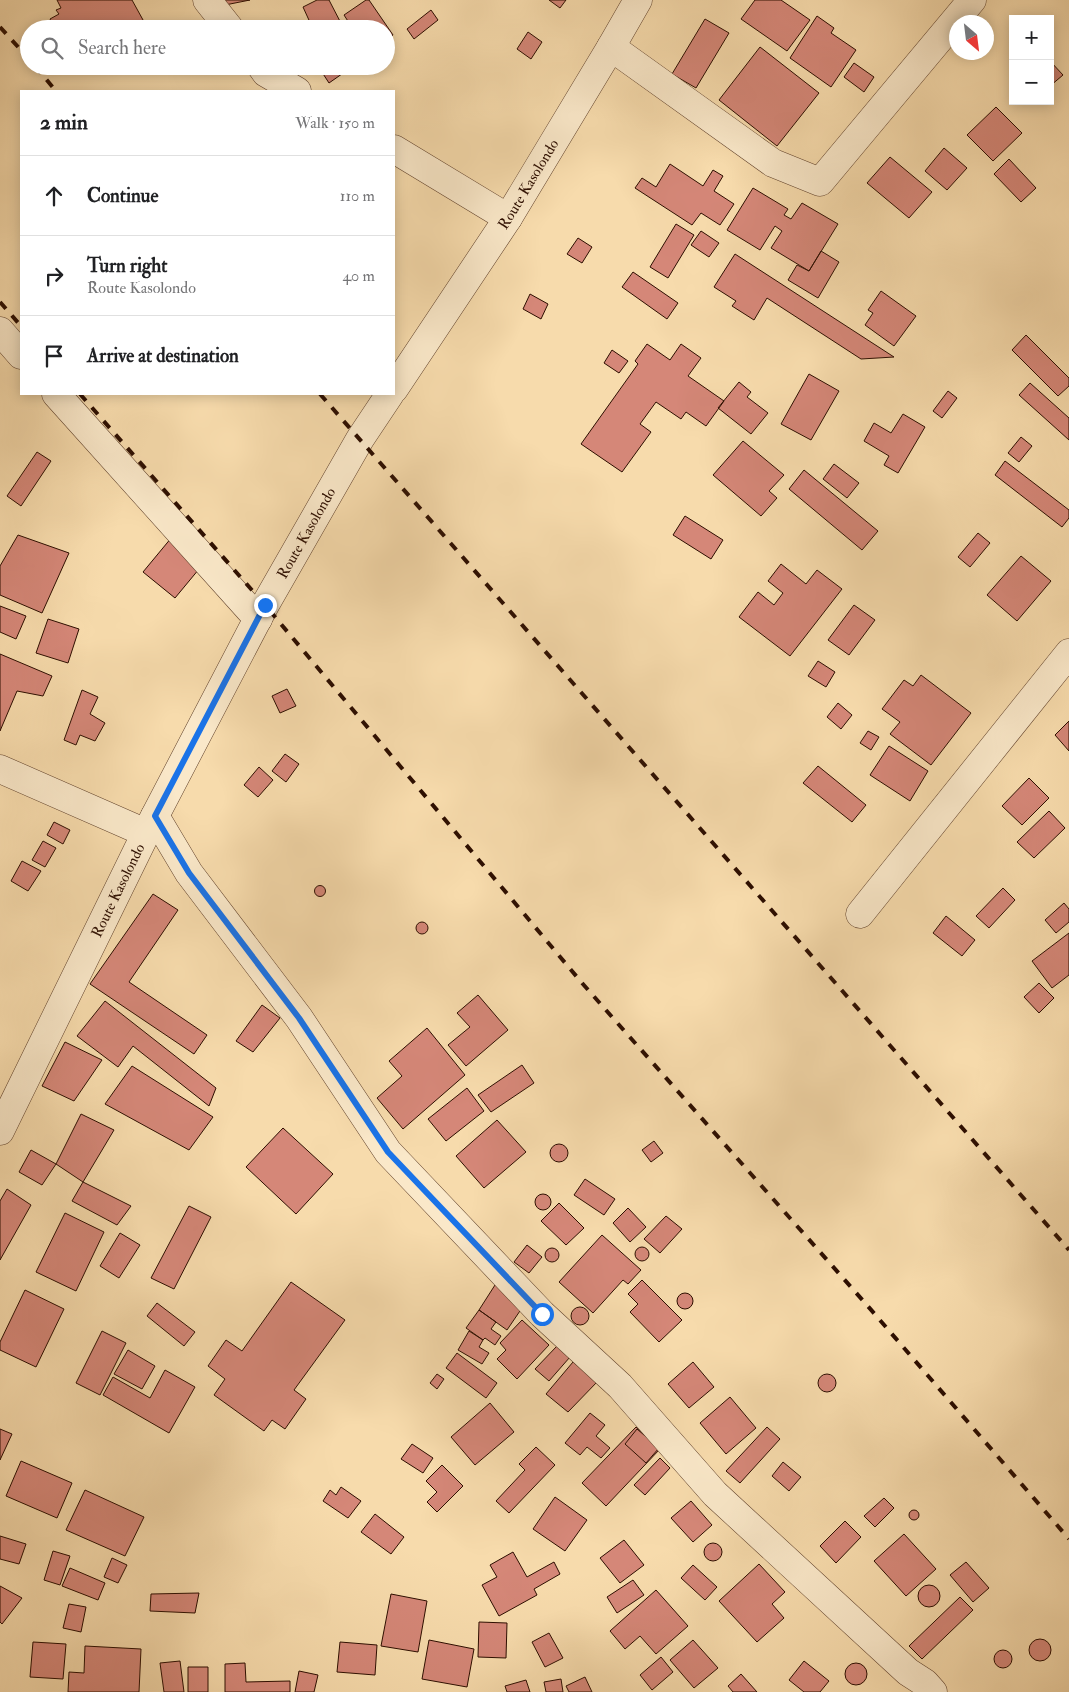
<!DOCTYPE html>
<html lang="en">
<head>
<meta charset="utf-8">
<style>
  body { margin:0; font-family:"IM FELL Double Pica",serif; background:#f6f6f6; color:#202124 }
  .controls { position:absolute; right:15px; top:15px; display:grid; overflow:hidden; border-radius:0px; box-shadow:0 2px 12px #0003 }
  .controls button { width:45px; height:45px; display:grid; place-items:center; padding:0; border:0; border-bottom:1px solid #e0e0e0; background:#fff; color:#202124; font:25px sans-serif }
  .compass { position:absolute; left:949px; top:15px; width:45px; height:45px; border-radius:50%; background:#fff; box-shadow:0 2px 12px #0003; rotate:152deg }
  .stop { position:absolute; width:15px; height:15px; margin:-11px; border:4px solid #1a73e8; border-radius:50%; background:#fff }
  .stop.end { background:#1a73e8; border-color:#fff; box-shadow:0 1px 5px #0008 }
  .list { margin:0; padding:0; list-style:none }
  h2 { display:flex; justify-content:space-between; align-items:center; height:65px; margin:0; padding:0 20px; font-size:21px }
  h2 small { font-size:16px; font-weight:400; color:#757577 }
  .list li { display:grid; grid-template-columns:32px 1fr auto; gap:15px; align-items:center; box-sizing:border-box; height:80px; padding:0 20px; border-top:1px solid #e0e0e0 }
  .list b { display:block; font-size:19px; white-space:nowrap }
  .list p { margin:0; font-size:16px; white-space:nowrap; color:#757577 }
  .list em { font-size:16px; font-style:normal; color:#757577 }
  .icon { flex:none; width:28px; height:28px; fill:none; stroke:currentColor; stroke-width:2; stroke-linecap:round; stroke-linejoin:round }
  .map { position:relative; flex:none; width:1069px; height:1692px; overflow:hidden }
  .search { position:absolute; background:#fff; box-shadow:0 2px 12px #0003; left:20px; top:20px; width:375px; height:55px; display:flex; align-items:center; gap:12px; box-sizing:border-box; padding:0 18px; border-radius:28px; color:#757577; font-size:19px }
  .panel { position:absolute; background:#fff; box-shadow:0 2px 12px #0003; left:20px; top:90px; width:375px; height:305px; border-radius:0px }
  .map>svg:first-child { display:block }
  .building { fill:#d58778; stroke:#2d0e00 }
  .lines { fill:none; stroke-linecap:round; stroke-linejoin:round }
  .street-casing { stroke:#60412b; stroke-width:29 }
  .street { stroke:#fae8c9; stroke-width:28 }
  .rail { stroke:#2d0e00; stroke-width:4; stroke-dasharray:9 9; stroke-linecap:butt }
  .route { stroke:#1a73e8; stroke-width:6 }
  .labels { text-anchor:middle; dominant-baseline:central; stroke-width:4; stroke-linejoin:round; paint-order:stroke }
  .street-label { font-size:15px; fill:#2d0e00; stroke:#fae8c9 }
</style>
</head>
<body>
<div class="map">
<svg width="1069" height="1692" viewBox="0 0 1069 1692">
  <rect width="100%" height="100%" fill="#f7dbac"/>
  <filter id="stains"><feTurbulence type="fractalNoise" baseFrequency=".004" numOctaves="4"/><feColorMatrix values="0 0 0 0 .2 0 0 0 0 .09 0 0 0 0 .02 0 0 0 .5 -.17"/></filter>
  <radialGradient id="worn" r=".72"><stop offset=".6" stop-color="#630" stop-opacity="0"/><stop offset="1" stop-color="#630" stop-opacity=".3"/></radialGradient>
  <path class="building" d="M57,0H132L148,29H55L50,19L59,14L56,10L61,8Z
    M219,0H250L220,6Z
    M317,0H329L344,29H313L303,7Z
    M366,0H369L393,35L386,40V29H353L344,15Z
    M549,0H566L560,8Z
    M755,0H781L810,20L787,51L741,19Z
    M431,10L438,20L414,39L407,29Z
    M817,16L834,28L831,33L856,50L831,87L790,58Z
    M705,19L729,33L696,88L672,74Z
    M528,32L542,42L531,59L517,49Z
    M760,47L819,93L777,146L719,100Z
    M1050,61L1063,75L1050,86Z
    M854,63L874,77L864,92L844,77Z
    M318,66H347L349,69L329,83Z
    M996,107L1022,133L993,161L967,135Z
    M944,148L967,168L947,190L925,171Z
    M890,157L932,192L909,218L867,183Z
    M1009,159L1036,188L1021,202L994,174Z
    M670,164L703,186L713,170L723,176L714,191L734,204L720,225L701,213L692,225L635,188L642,178L656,187Z
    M753,188L788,209L784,215L791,219L802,203L838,224L809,271L771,248L782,231L775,226L760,250L727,230Z
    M676,224L694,235L668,278L650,267Z
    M701,231L719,243L709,257L691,245Z
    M578,238L592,247L582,263L567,254Z
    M821,251L839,262L818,298L788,280L797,265L809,271Z
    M735,254L894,357L861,359L767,298L754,320L732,306L736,301L714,287Z
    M633,272L678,303L667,319L622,287Z
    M881,291L916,316L894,346L865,325L873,313L868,310Z
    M530,294L548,304L541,319L523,309Z
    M1026,335L1069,378V386L1058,396L1012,350Z
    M647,344L670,360L681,344L701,358L688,376L724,401L706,426L686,412L681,419L656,402L640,424L651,432L622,472L581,444L638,364L635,361Z
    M612,350L628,361L619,373L604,363Z
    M809,374L839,391L811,440L781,424Z
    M739,382L751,392L747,397L768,413L751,434L718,408Z
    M1030,383L1069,418V440L1019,395Z
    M948,391L957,398L942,418L933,411Z
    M903,414L925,427L898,473L884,465L889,456L864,441L874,423L891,433Z
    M1021,437L1032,446L1019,462L1008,453Z
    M743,441L784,475L769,491L777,498L761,516L713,475Z
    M37,452L51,461L21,506L7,496Z
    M1005,461L1069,510V518L1062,527L995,475Z
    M834,464L859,483L847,498L823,479Z
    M804,470L878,531L862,550L789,489Z
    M685,516L723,540L711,559L673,535Z
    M978,533L990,543L970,567L958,557Z
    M18,535L69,553L42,613L0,595V566Z
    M172,537L204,563L175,598L143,572Z
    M1021,556L1051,581L1017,621L987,595Z
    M781,564L806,584L817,570L842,589L790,656L739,617L758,592L774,605L783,593L768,581Z
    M854,605L875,620L849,655L828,640Z
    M0,606L26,616L16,639L0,632Z
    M48,619L79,629L68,663L36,653Z
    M0,654L52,676L43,696L17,691L0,731Z
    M818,661L835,672L826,687L808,676Z
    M921,675L971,713L931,765L890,734L900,722L882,709L904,680L913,686Z
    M287,689L296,706L280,713L272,696Z
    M82,690L98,697L90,714L105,723L95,741L80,735L76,745L64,740Z
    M838,703L852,715L841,729L827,717Z
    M1069,721V751L1055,735Z
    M868,731L879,737L871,750L860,743Z
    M889,746L928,771L910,801L870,775Z
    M285,754L299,764L286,782L272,771Z
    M818,766L866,805L852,822L803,783Z
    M259,767L273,780L258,797L244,785Z
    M1029,778L1049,798L1022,825L1002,806Z
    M1049,811L1065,828L1034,858L1017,842Z
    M54,822L70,830L63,844L47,835Z
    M43,841L56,848L45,867L32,860Z
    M22,861L41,871L28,891L11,881Z
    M314.5 891a5.5 5.5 0 1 1 11 0a5.5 5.5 0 1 1-11 0Z
    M1003,888L1015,900L989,928L976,916Z
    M153,894L178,910L129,982L207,1035L194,1054L90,984Z
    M1064,903L1069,909V922L1056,933L1045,920Z
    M946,916L975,940L962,956L933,933Z
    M416 928a6 6 0 1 1 12 0a6 6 0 1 1-12 0Z
    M1069,933V975L1052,988L1032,961Z
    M1039,983L1054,998L1039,1013L1024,997Z
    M478,995L508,1030L466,1066L448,1045L470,1027L457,1013Z
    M105,1001L216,1088L209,1106L133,1046L118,1067L77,1036Z
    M262,1005L280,1018L253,1052L236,1041Z
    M427,1028L465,1075L403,1129L377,1098L402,1076L389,1061Z
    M65,1042L102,1060L74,1101L42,1086Z
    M522,1065L534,1083L491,1112L478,1095Z
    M132,1066L213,1117L189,1150L105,1104Z
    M467,1088L484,1111L446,1141L428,1119Z
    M81,1114L114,1130L83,1182L56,1164Z
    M497,1120L526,1152L484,1188L456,1156Z
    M283,1128L333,1174L296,1214L246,1167Z
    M654,1141L663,1153L651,1162L642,1150Z
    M550 1153a9 9 0 1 1 18 0a9 9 0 1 1-18 0Z
    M31,1150L56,1164L42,1185L19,1172Z
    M585,1179L615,1199L604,1215L574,1195Z
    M83,1182L131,1206L117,1225L72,1201Z
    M7,1189L31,1205L0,1260V1201Z
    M535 1202a8 8 0 1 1 16 0a8 8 0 1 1-16 0Z
    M559,1203L584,1228L566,1245L541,1221Z
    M189,1206L211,1217L174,1289L151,1278Z
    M628,1208L646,1227L630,1242L613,1223Z
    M65,1213L104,1232L76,1291L36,1272Z
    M666,1216L682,1229L660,1253L644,1239Z
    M120,1233L140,1245L119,1278L100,1266Z
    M602,1235L641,1270L628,1284L623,1280L593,1313L559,1282Z
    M527,1245L542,1257L529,1273L514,1262Z
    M635 1254a7 7 0 1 1 14 0a7 7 0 1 1-14 0Z
    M545 1255a7 7 0 1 1 14 0a7 7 0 1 1-14 0Z
    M642,1280L682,1320L659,1342L630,1312L638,1304L628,1294Z
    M291,1282L345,1320L294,1390L306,1399L285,1429L272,1420L264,1431L214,1395L225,1379L208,1366L226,1340L242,1351Z
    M495,1285L524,1305L507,1330L479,1310Z
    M25,1290L64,1309L36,1367L0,1350V1342Z
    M677 1301a8 8 0 1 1 16 0a8 8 0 1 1-16 0Z
    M157,1303L195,1332L184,1346L147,1316Z
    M571 1316a9 9 0 1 1 18 0a9 9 0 1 1-18 0Z
    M479,1310L496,1322L491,1329L501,1336L495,1345L485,1338L483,1340L466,1328Z
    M522,1320L549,1345L517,1379L497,1359L506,1350L500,1343Z
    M102,1331L126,1343L100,1395L76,1383Z
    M469,1331L483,1340L479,1347L489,1353L482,1364L458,1350Z
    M557,1346L570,1357L549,1381L535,1369Z
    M128,1350L155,1366L142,1389L114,1374Z
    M457,1353L497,1383L486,1398L446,1368Z
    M573,1362L598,1381L568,1412L546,1394Z
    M693,1362L714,1387L689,1408L668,1384Z
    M165,1370L195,1387L169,1433L103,1395L113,1377L150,1398Z
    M818 1383a9 9 0 1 1 18 0a9 9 0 1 1-18 0Z
    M437,1374L444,1379L437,1389L430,1383Z
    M730,1397L756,1428L726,1454L700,1423Z
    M490,1403L514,1432L475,1465L451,1437Z
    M590,1413L605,1425L596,1436L610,1448L601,1458L587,1447L580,1455L565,1443Z
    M636,1427L660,1449L606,1506L582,1483Z
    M767,1427L780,1439L740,1483L726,1471Z
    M0,1429L12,1434L0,1460Z
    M637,1429L659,1448L646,1463L625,1444Z
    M412,1444L433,1458L423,1473L401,1459Z
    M536,1447L555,1465L509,1513L496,1501L525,1470L519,1464Z
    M660,1458L670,1468L645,1495L634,1485Z
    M21,1461L72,1483L57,1518L6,1496Z
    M783,1462L801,1477L789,1491L772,1476Z
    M442,1465L463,1486L437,1512L427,1502L437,1492L426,1481Z
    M341,1487L361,1501L348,1518L323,1501L330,1490L336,1495Z
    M85,1490L144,1517L125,1556L66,1530Z
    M555,1497L587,1520L565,1551L533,1529Z
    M884,1498L894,1508L875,1527L864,1516Z
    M691,1501L712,1525L693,1542L671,1518Z
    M909 1515a5 5 0 1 1 10 0a5 5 0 1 1-10 0Z
    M375,1514L404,1537L391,1554L361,1532Z
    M845,1521L861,1537L836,1563L820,1546Z
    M904,1534L936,1569L906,1596L874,1561Z
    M0,1536L26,1544L19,1564L0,1559Z
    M624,1540L644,1565L620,1583L600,1558Z
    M704 1552a9 9 0 1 1 18 0a9 9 0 1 1-18 0Z
    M53,1551L70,1556L60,1585L44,1580Z
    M513,1552L527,1577L554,1562L560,1574L534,1589L537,1595L499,1616L482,1585L497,1577L490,1565Z
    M112,1558L127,1565L118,1583L104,1577Z
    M966,1562L989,1588L973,1602L950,1575Z
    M759,1564L785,1592L772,1604L784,1618L757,1642L719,1601Z
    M693,1565L717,1587L705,1600L681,1578Z
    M70,1568L105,1583L98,1600L62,1586Z
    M633,1580L644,1595L617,1613L607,1597Z
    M918 1596a11 11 0 1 1 22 0a11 11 0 1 1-22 0Z
    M0,1586L22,1598L2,1624L0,1622Z
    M656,1590L688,1626L656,1654L640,1636L625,1649L610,1631Z
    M199,1593L195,1613L150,1611L151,1594Z
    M391,1594L427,1601L418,1652L381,1646Z
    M960,1597L973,1610L922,1659L909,1646Z
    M69,1604L86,1607L81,1632L63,1628Z
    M479,1622L507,1623L506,1658L478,1657Z
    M549,1633L563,1658L545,1667L532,1642Z
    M1029 1650a11 11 0 1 1 22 0a11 11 0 1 1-22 0Z
    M429,1640L474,1649L467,1687L422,1679Z
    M693,1640L718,1668L694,1688L670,1660Z
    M33,1642L66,1644L63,1679L30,1677Z
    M340,1642L377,1645L375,1675L337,1672Z
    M85,1646L141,1649L139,1692H68L69,1672L84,1673Z
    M994 1659a9 9 0 1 1 18 0a9 9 0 1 1-18 0Z
    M661,1657L673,1672L652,1690L640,1675Z
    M180,1661L184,1692H164L160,1663Z
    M804,1661L829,1681L820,1692H804L789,1680Z
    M245,1663L246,1682L290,1681V1692H225V1664Z
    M845 1674a11 11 0 1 1 22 0a11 11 0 1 1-22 0Z
    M188,1667H208V1692H188Z
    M299,1671L318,1675L314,1692H295Z
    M741,1674L757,1692H733L728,1686Z
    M585,1677L592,1692H569L566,1686Z
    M561,1679L563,1692H546L544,1682Z
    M526,1680L530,1692H507L505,1686Z"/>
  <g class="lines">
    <defs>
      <g id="street">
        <path d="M207,0L230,29"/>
        <path d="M611,47L773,163L820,182L972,0"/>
        <path d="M261,66L266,73L297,91"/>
        <path d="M394,149L508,218"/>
        <path d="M0,331L21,355"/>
        <path id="s1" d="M394,389L508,218L611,47L638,0"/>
        <path d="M56,394L258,619"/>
        <path d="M0,769L146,833"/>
        <path d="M155,816L189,873L299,1018L388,1152L542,1314L620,1386L715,1494L908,1672L925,1683L933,1692"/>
        <path d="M860,914L1069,653"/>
        <path id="s2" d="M0,1131L146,833L265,605L360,439L390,394"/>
      </g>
    </defs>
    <use href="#street" class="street-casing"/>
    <use href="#street" class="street"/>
    <path class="rail" d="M0,27L29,59
      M35,66L56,91
      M0,302L21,326
      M80,394L265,605L582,983L866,1304L1069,1539
      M320,394L1069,1250"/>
  </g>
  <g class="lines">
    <path class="route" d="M265,605L155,816L189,873L299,1018L388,1152L542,1314"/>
  </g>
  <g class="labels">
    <g class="street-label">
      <text stroke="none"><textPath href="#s1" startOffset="245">Route Kasolondo</textPath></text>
      <text stroke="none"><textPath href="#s2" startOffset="672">Route Kasolondo</textPath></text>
      <text stroke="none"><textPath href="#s2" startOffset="268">Route Kasolondo</textPath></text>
    </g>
  </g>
  <rect width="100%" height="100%" filter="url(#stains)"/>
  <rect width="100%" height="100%" fill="url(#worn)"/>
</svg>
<div class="controls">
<button>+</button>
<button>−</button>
</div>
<svg class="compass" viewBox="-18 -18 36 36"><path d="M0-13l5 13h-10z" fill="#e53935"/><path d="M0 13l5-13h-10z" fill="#757577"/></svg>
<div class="stop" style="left:542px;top:1314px"></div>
<div class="stop end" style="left:265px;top:605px"></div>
<div class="search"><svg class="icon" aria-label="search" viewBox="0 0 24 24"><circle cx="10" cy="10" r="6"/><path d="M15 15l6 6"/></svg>Search here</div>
<section class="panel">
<h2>2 min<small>Walk · 150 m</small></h2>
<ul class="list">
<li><svg class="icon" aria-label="ahead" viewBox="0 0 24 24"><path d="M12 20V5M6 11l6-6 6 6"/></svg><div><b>Continue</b></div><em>110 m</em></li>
<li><svg class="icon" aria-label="right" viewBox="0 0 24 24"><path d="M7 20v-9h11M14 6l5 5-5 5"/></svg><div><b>Turn right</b><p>Route Kasolondo</p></div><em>40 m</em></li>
<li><svg class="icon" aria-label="arrive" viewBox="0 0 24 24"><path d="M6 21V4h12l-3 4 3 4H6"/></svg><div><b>Arrive at destination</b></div></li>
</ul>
</section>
</div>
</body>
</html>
